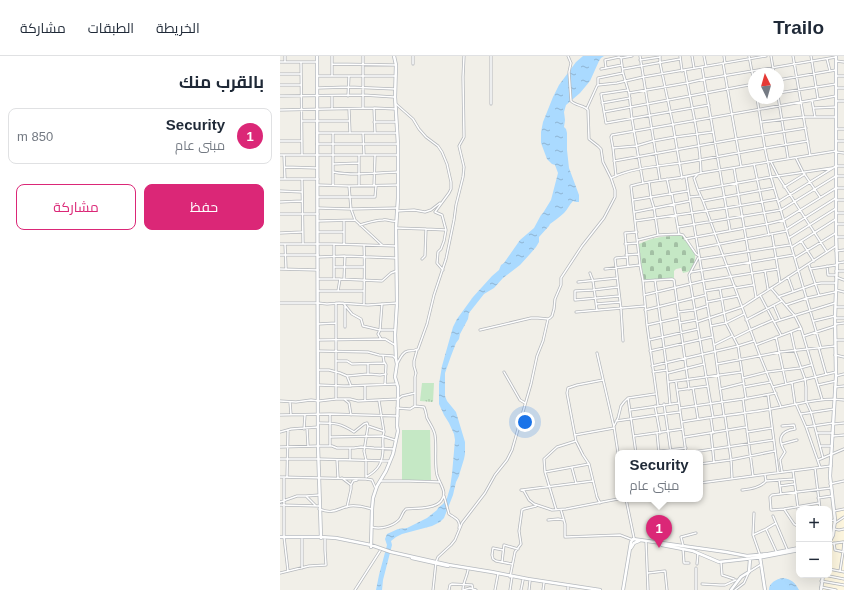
<!DOCTYPE html>
<html lang="ar">
<head>
<meta charset="utf-8">
<style>
  body { margin:0; font-family:Arial,Cairo,sans-serif; background:#f6f6f7; color:#1f2937; direction:rtl }
  .controls { position:absolute; right:12px; bottom:12px; display:grid; overflow:hidden; border-radius:8px; box-shadow:0 4px 16px #0002 }
  .controls button { width:36px; height:36px; display:grid; place-items:center; padding:0; border:0; border-bottom:1px solid #e0e1e3; background:#fff; color:#1f2937; font:20px sans-serif }
  .compass { position:absolute; left:468px; top:12px; width:36px; height:36px; border-radius:50%; background:#fff; box-shadow:0 4px 16px #0002; rotate:355deg }
  .you { position:absolute; left:245px; top:366px; width:14px; height:14px; margin:-10px; border:3px solid #fff; border-radius:50%; background:#1a73e8; box-shadow:0 0 0 6px #1a73e833 }
  .badge { display:grid; place-items:center; width:26px; height:26px; border-radius:50%; background:#db2777; color:#fff; font-size:13px; font-weight:700 }
  .pin { position:absolute; translate:-50% -33px; filter:drop-shadow(0 1px 2px #0008) }
  .pin::after { content:''; position:absolute; top:21px; width:14px; height:12px; background:inherit; clip-path:polygon(0 0,100% 0,50% 100%) }
  .popup { position:absolute; left:335px; top:394px; width:88px; height:52px; box-sizing:border-box; display:grid; place-content:center; border-radius:8px; background:#fff; filter:drop-shadow(0 1px 3px #0005); font-size:13px; white-space:nowrap; color:#747a83 }
  .popup b { font-size:15px; color:#1f2937 }
  .popup::after { content:''; position:absolute; left:50%; top:100%; margin-left:-8px; border:8px solid transparent; border-top-color:#fff }
  .list { margin:0; padding:0; list-style:none }
  h2 { display:flex; justify-content:space-between; align-items:center; height:52px; margin:0; padding:0 16px; font-size:17px }
  h2 small { font-size:13px; font-weight:400; color:#747a83 }
  .list li { display:grid; grid-template-columns:26px 1fr auto; gap:12px; align-items:center; box-sizing:border-box; height:56px; margin:0 8px 8px; padding:0 8px; border:1px solid #e0e1e3; border-radius:8px }
  .list b { display:block; font-size:15px; white-space:nowrap }
  .list p { margin:0; font-size:13px; white-space:nowrap; color:#747a83 }
  .list em { font-size:13px; font-style:normal; color:#747a83 }
  .actions { display:flex; gap:8px; padding:12px 16px }
  .actions a { flex:1; padding:9px 0; border:1px solid #db2777; border-radius:8px; text-align:center; font-size:14px; color:#db2777 }
  .actions .main { background:#db2777; color:#fff }
  .map { position:relative; flex:none; width:564px; height:534px; overflow:hidden; direction:ltr }
  header { display:flex; align-items:center; gap:24px; box-sizing:border-box; height:56px; padding:0 20px; background:#fff; border-bottom:1px solid #e0e1e3 }
  header strong { font-size:19px }
  nav { display:flex; gap:22px; margin-inline-start:auto; font-size:14px }
  main { display:flex }
  aside { flex:1; background:#fff }
  .map>svg:first-child { display:block }
  .commercial { fill:#fef7e0 }
  .cemetery { fill:url(#cemetery-stones) }
  .park { fill:url(#park-tufts) }
  .garden { fill:#c5e8c5 }
  .water { fill:url(#water-ripples) }
  .lines { fill:none; stroke-linecap:round; stroke-linejoin:round }
  .street-casing { stroke:#b5b8bc; stroke-width:3 }
  .secondary-casing { stroke:#b6babf; stroke-width:4 }
  .street { stroke:#fff; stroke-width:1.5 }
  .secondary { stroke:#fff; stroke-width:2.5 }
</style>
</head>
<body>
<header>
<strong>Trailo</strong>
<nav><a>الخريطة</a><a>الطبقات</a><a>مشاركة</a></nav>
</header>
<main>
<div class="map">
<svg width="564" height="534" viewBox="0 0 564 534">
  <defs>
    <pattern id="cemetery-stones" width="16" height="16" patternUnits="userSpaceOnUse"><rect width="16" height="16" fill="#c5e8c5"/><path d="M2 7V4a2 2 0 0 1 4 0v3zM10 15v-3a2 2 0 0 1 4 0v3z" fill="#a3c0a4"/></pattern>
    <pattern id="park-tufts" width="24" height="20" patternUnits="userSpaceOnUse"><rect width="24" height="20" fill="#c5e8c5"/><path d="M3 7l-1-3M5 7V3M7 7l1-3M15 17l-1-3M17 17v-4M19 17l1-3" fill="none" stroke="#a3c0a4"/></pattern>
    <pattern id="water-ripples" width="26" height="14" patternUnits="userSpaceOnUse"><rect width="26" height="14" fill="#aadaff"/><path d="M2 4q2-2 4 0t4 0M15 11q2-2 4 0t4 0" fill="none" stroke="#8eb4d2"/></pattern>
  </defs>
  <rect width="100%" height="100%" fill="#f1efe8"/>
  <path class="commercial" d="M564,451V534H541L544,519H549V465L554,463L553,455Z"/>
  <path class="cemetery" d="M401,179L403,180C411,191 419,196 413,210C411,215 408,216 403,217L401,212L396,213L394,215V222L364,224L360,203L359,188C375,180 384,181 401,179Z"/>
  <path class="park" d="M142,327H154L153,346L140,345Z"/>
  <path class="garden" d="M122,374H150L151,424H122Z"/>
  <path class="water" d="M303,0H324L321,2L319,5L310,25L300,37L286,49L284,56L285,64L284,71L286,73L287,77V94L289,112L299,139V146H296L293,145C289,149 288,153 284,157C280,161 275,164 270,168L269,170L259,181V186L256,191L250,198L240,209L223,222L214,232L204,238L189,257L188,263L180,278L179,283L176,287L171,300L165,317V340L167,345L176,356L185,386V398L184,403L180,416L179,420L176,426L173,439L164,462L160,466L152,470L122,478L116,481L111,485L112,489L103,524L102,534H96L99,519L107,489L105,483L107,478L118,473L127,472L147,462L157,454L158,452L163,448L167,442L170,432L172,418L175,384L174,378L169,367L164,359L159,348V328L162,310L173,271L177,263L193,241L212,220L219,214L221,209L224,207L240,184L254,172L261,159L263,157L271,144L278,117L275,109L272,108L267,103L261,87V76L263,66L273,41L279,29L296,6Z
    M503,522C511,523 515,526 519,534H489C489,527 496,523 503,522Z"/>
  <g class="lines">
    <defs>
      <path id="street" d="M5,0V6
        M52,0V20
        M211,0V48
        M360,0L380,124
        M380,0V7L393,69L402,122
        M400,0L402,15
        M412,0L414,12
        M424,0L426,10
        M444,0L445,7
        M469,0L474,26
        M491,0L494,18
        M513,0L530,99
        M531,0L538,43
        M341,2L343,17L349,37L352,63L363,127
        M547,3L550,15
        M360,4L380,1
        M556,5L564,6
        M0,6H37
        M21,6L22,99
        M443,7L452,59L461,110
        M52,8L116,9
        M133,8V0
        M422,11L450,174
        M326,12L325,4L339,1L341,2L352,0
        M321,13L342,9
        M343,13L400,3
        M405,14C411,48 420,82 421,117
        M0,18H21
        M37,20H115
        M556,20H564
        M498,24L556,14
        M0,29H21
        M318,29L337,27L363,21L486,0
        M37,32L69,31L115,33
        M556,32H564
        M348,34L321,38L326,67L429,49
        M349,37L407,27L425,23L556,1
        M498,37L556,28
        M0,40L83,39L114,41
        M68,40L69,20
        M498,40L508,102
        M52,41V53
        M477,42L485,93L491,121L541,292
        M532,44L535,61
        M556,45H564
        M322,47L350,42
        M116,48L133,63L139,73L146,81L158,90L162,96L167,108L171,126V133L169,137L155,156L162,159L166,174L164,185L161,193L158,196L157,207L163,214
        M83,52V0
        M94,52L95,77
        M307,52L317,30L318,29V22L343,17
        M534,52L556,51
        M69,53L70,77
        M0,54L94,52L116,53
        M324,56L474,28
        M22,65H69
        M94,66H116
        M481,66L523,61H556
        M556,73H564
        M37,77H117
        M53,77V129
        M83,77L84,99
        M0,85H22
        M556,85H564
        M37,88H117
        M333,92L356,90L373,85L395,81L433,76
        M556,96L564,97
        M0,99H118
        M4,99L5,123
        M79,99V129
        M516,102L523,116L540,141
        M334,105L456,83L526,72
        M491,106L498,120L547,196
        M53,108L79,107
        M474,108L489,179
        M5,111L37,112
        M454,112L476,241
        M53,116C74,120 96,117 117,116
        M417,119L414,122L418,134L423,145L480,300L501,351
        M336,120L333,92L331,81L332,79L556,40
        M406,121L435,295L444,360
        M331,122C353,111 383,110 408,106C448,99 488,91 528,85
        M0,123H38
        M22,123L23,187
        M387,123L390,137
        M369,126L371,142L374,152L378,179
        M38,129L69,130L118,129
        M69,130L71,153L75,164L102,189
        M94,130L95,100
        M504,131L525,118
        M418,134L491,121L552,112
        M0,135L22,136
        M392,138L399,178L403,179L416,198L419,200
        M38,141H95L96,130
        M410,141L420,140
        M353,144L408,135
        M556,144H564
        M423,145L494,132
        M0,146L22,145
        M498,146L556,110H564
        M38,152L71,153L117,152
        M117,155L134,154L145,156L151,154L160,147
        M355,156L410,145
        M556,157H564
        M0,158H38
        M38,165L75,164
        M64,165V188
        M355,165L446,152L498,143
        M556,168H564
        M80,169C87,167 95,164 103,164C108,163 111,166 116,165
        M398,171L501,154L556,120H564
        M116,172L146,173L166,174
        M507,173L556,142
        M38,176H64
        M0,177L22,176
        M492,178L500,226
        M556,181H564
        M509,182L555,153
        M405,183L465,172L487,168L504,164L556,132H564
        M358,184L378,179L399,178
        M521,185L534,205
        M0,188H54L116,190
        M5,188L6,212
        M345,188L357,187
        M84,189C85,209 84,229 84,248
        M512,191L556,163
        M419,192L507,175
        M556,195L564,194
        M0,199H38
        M346,199L359,198
        M38,201L65,200L116,202
        M418,202L409,219L433,361
        M515,202L556,177
        M142,203L145,200L146,173
        M420,203L510,189
        M557,207L564,206
        M529,209L539,239
        M348,210L345,177L357,176
        M547,210L548,219H556
        M54,211H84
        M0,213L38,214
        M325,213L360,209
        M530,213L556,209
        M485,215L488,233
        M556,215H564
        M411,216L496,202L514,199
        M310,217L313,225L317,254
        M508,221L513,235
        M556,221L564,224
        M54,222V188
        M38,223H60L102,225L111,217L116,215
        M64,223L65,200
        M375,224L387,314L390,348
        M363,225L392,223L394,224L409,333
        M298,226L337,222
        M338,231L313,234L295,235V244L339,240
        M455,232L473,229
        M491,232L515,260L521,272L542,343
        M440,233L446,267L458,290L466,343
        M556,234L564,236
        M38,235H84
        M58,235L60,223
        M425,235L455,230
        M364,239L423,225L498,213
        M480,239L501,279
        M498,241L535,228L541,227H556
        M427,246L458,240
        M0,247H38L47,248L59,247L88,249L117,247
        M63,247L72,258L81,263L83,270L100,274H115
        M316,248L340,246
        M65,249V271
        M506,249L527,242L555,236
        M494,250L500,264
        M556,251H564
        M365,254L426,239
        M296,256L365,250
        M398,256L414,254L427,250
        M555,262H564
        M466,264L502,245
        M534,265L555,260
        M417,266L462,251L556,190
        M494,266L555,247
        M400,267L416,264
        M38,268L56,267
        M556,268L564,267
        M367,269L399,262
        M431,270L446,267L464,258
        M200,274L251,262H258L268,263
        M511,276L515,295L525,323L526,331V345L531,356L543,402
        M524,280L555,270
        M496,281L506,328
        M454,282L470,274L493,264
        M101,283L98,278L100,274L102,248
        M38,284L105,283L115,289
        M369,284L418,273
        M556,284H564
        M343,285L341,253L335,203L336,202L347,201
        M434,289L452,280
        M476,289L521,272
        M539,293L546,318
        M38,295L88,296L99,299L113,300L115,302
        M370,295L432,281
        M317,297L334,371L338,397
        M555,299L564,301
        M103,300L104,306L106,309L105,328
        M56,305H67L72,308L105,307
        M117,308C120,303 122,296 128,295C132,295 134,295 138,293L147,268L154,239L166,203L174,164L176,149L183,121L184,111L179,90L184,81L183,21L184,0
        M437,308L500,296L555,290
        M372,310L458,290L474,285
        M39,314H49L60,317L67,320L88,318L100,319L106,318
        M224,316L240,344L245,347
        M373,316L387,314
        M388,317L424,308
        M88,318V308
        M67,320L71,330
        M556,320L564,318
        M463,322L487,316L520,312L531,309
        M389,326L462,316
        M396,326L406,397
        M512,327L515,348
        M39,329L64,330L117,328
        M538,329L556,325
        M464,331L491,326
        M493,331L556,316
        M555,331L564,330
        M413,332L418,363
        M440,333L464,327
        M398,334L428,330
        M488,339L498,416
        M348,342L356,397
        M56,343V247
        M64,343L69,347L71,359
        M463,343L473,420L551,410
        M85,344V330
        M0,345L16,346L31,344L39,345L56,343H70L78,345L118,343L122,340L135,337
        M10,346L11,359
        M384,348L391,397
        M516,348L526,371L540,411
        M378,349L367,269L363,225L360,209L351,130C374,123 398,124 421,117L556,95
        M375,350L380,377
        M117,352L130,353L135,350V321L136,317L134,310V305L137,294
        M400,352L463,343L496,337
        M350,354L399,347
        M50,358V390
        M521,358L554,353
        M0,359L50,358L118,360
        M445,360L451,403L452,422
        M431,363L433,377
        M336,365L377,359L400,356
        M402,366C431,361 461,358 491,353C515,349 539,341 564,344
        M39,367C55,367 60,367 74,376L84,368L87,367L88,370L103,375
        M554,368L564,367
        M334,370L338,362L341,350L344,346L348,342L375,338
        M502,370L514,369L515,373C500,375 497,383 505,396L500,404L502,415
        M526,371L553,367
        M27,372L28,390
        M24,373L25,359
        M0,376L11,373L38,371
        M467,376L492,372
        M377,377L379,397
        M431,377L434,406
        M537,377H553
        M295,379L334,372
        M354,380L403,373
        M553,380L564,379
        M50,381L102,380L115,384
        M405,381L466,371
        M502,388L517,384
        M540,390H552
        M0,391L38,390H52L57,392H74L81,391L94,392L114,393
        M364,397L406,392
        M406,397L494,384
        M0,403H39L110,405
        M57,404L58,422
        M70,404V392
        M538,404L564,393
        M420,408L450,404L495,395
        M292,412L296,427
        M535,412L540,453
        M513,415L519,459
        M265,416L309,408
        M485,419L486,425L514,423
        M0,421L86,423L92,424L96,433
        M4,421V481L8,515
        M7,421L8,374
        M86,421C99,414 103,406 103,392C103,386 102,381 104,376L99,345
        M86,421V404L84,395L88,370
        M62,422L71,429V433L67,451
        M499,424L501,438
        M101,425H129L160,426
        M420,427L473,420
        M550,428L564,425
        M71,429L73,425L77,424
        M500,430L514,428
        M241,434L244,435L249,444L254,448L272,454L286,453L338,443
        M242,434L313,425
        M462,434C470,433 480,432 486,425
        M26,440L36,450
        M164,440L169,458C175,462 181,464 179,472
        M538,442L552,440
        M346,443L354,482
        M0,446L17,440H26L39,439
        M320,447L317,441L309,408L303,399L296,385L287,337L288,332L297,329L323,324
        M539,447L504,453L492,454H491L490,441L492,439L551,432
        M0,449L39,450
        M39,453C55,459 57,452 70,450C78,449 84,451 92,453
        M276,453L265,416L264,403L277,391L296,385
        M504,453L514,468L519,471
        M281,454L285,468V481L340,479L353,484
        M554,455L564,453
        M474,457L473,479L480,499
        M493,460L507,493
        M268,464L278,463L284,464
        M549,465L555,464
        M555,467L564,461
        M92,471C100,474 113,470 119,464C122,461 122,456 126,453C135,452 155,453 161,445C168,436 160,429 157,419C154,406 157,393 155,379C154,373 150,368 147,362C146,358 146,355 144,351L135,350
        M486,473L497,497
        M554,473L559,474L564,473
        M473,479L486,473L496,467
        M366,485L368,534
        M554,487L555,494L564,496
        M549,488L563,486
        M403,489L401,481L416,477
        M403,493L404,507H409
        M223,494L213,492L212,499L213,503L216,505L232,508
        M222,506L224,489L238,493
        M441,506L442,519L454,523
        M417,508L418,497
        M22,512V483
        M549,513L564,516
        M560,515L563,496L564,486
        M0,517L29,510L46,509L45,494V483
        M368,517L385,515L387,534
        M544,519L564,523
        M230,521L235,496L241,488L239,475L242,454L244,453L256,450
        M541,525L564,529
        M422,528L440,529H445L456,524
        M541,531L556,534
        M75,534L100,495
        M153,534L156,506L158,501L171,489L175,484L182,467L205,437L215,419L227,404L232,394L251,328L257,300L263,285L268,263L270,262L272,260L274,253L275,243L281,229V222L302,190L324,162L335,141V134L331,122L323,106L321,93L318,90L309,83L308,54C304,49 296,50 291,45L289,16L291,7L288,0
        M169,534L170,529L172,528L192,529L193,534
        M183,534C183,526 187,521 188,514
        M183,534L190,532L196,534
        M215,534L218,518
        M230,534L232,521
        M241,534L243,524
        M249,534L250,525
        M263,534L264,527
        M288,534V531
        M416,534V512
        M455,534L464,527L469,516L480,509"/>
      <path id="secondary" d="M37,0L38,390L41,482
        M0,481H41L56,482L91,489L111,496L169,509L212,516L248,523L320,534
        M549,487L553,479L555,464L550,420L556,320L555,262L557,207L556,177V0
        M382,489L413,495L439,506L483,501L519,494
        M91,491L92,453L93,442L97,430L106,415L113,398L118,375L117,370L118,343V331L115,321L117,308L116,303L115,279L117,247L116,172L118,142V89L115,41L116,9L114,0
        M351,492L354,487L359,485
        M480,501L485,534
        M132,502L168,510
        M343,534L351,486L353,483L446,496L467,500L488,498L519,492
        M451,534L461,521L469,516L470,503
        M541,534L543,519"/>
    </defs>
    <use href="#street" class="street-casing"/>
    <use href="#secondary" class="secondary-casing"/>
    <use href="#street" class="street"/>
    <use href="#secondary" class="secondary"/>
  </g>
</svg>
<div class="controls">
<button>+</button>
<button>−</button>
</div>
<svg class="compass" viewBox="-18 -18 36 36"><path d="M0-13l5 13h-10z" fill="#e53935"/><path d="M0 13l5-13h-10z" fill="#747a83"/></svg>
<div class="you"></div>
<div class="pin badge" style="left:379px;top:492px">1</div>
<div class="popup"><b>Security</b>مبنى عام</div>
</div>
<aside>
<h2>بالقرب منك<small></small></h2>
<ul class="list">
<li><span class="badge">1</span><div><b>Security</b><p>مبنى عام</p></div><em>850 m</em></li>
</ul>
<div class="actions"><a class="main">حفظ</a><a>مشاركة</a></div>
</aside>
</main>
</body>
</html>
